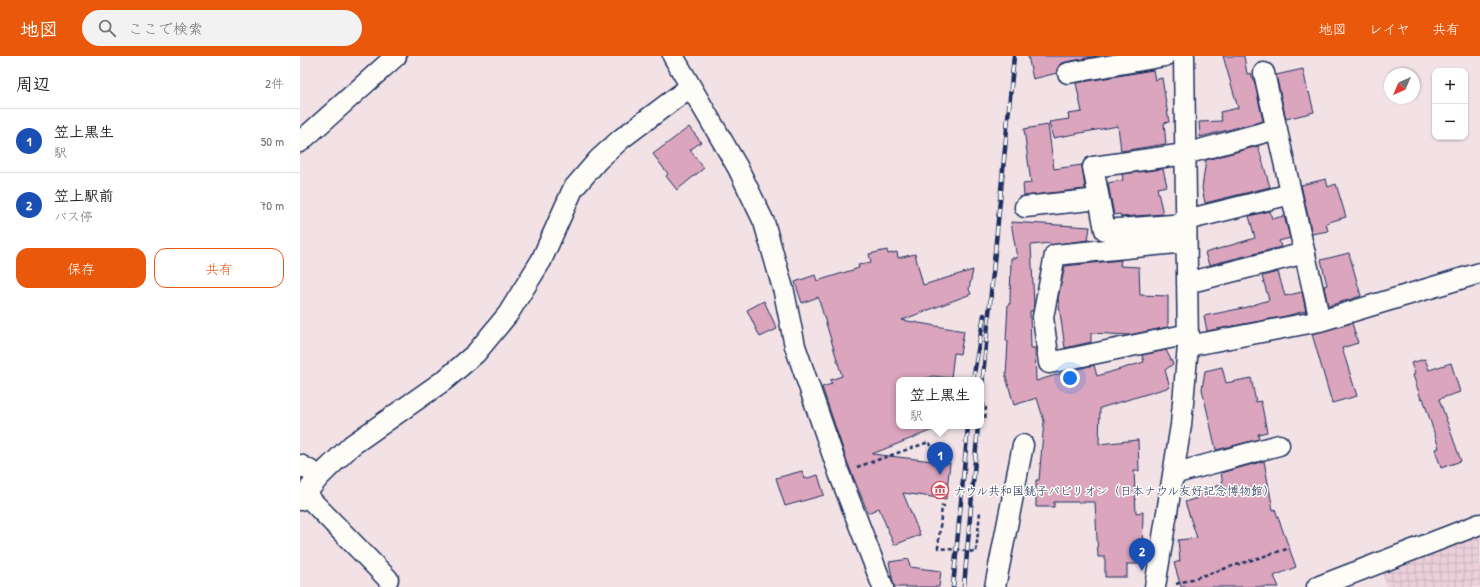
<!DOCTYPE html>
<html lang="ja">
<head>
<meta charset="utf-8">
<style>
  body { margin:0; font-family:"Patrick Hand","Klee One",sans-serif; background:#f2f2f2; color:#202124 }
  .controls { position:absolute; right:12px; top:12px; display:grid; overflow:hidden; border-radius:8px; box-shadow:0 1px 3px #0004 }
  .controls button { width:36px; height:36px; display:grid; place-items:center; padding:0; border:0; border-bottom:1px solid #e0e0e0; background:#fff; color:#202124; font:20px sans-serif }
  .compass { position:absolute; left:1084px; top:12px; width:36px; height:36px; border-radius:50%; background:#fff; box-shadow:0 1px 3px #0004; rotate:224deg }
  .you { position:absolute; left:770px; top:322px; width:14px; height:14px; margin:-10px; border:3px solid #fff; border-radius:50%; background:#1a73e8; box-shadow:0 0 0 6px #1a73e833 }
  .badge { display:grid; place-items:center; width:26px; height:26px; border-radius:50%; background:#ea580c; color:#fff; font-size:13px; font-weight:700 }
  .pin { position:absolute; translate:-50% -33px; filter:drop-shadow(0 1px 2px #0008) }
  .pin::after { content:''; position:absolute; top:21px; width:14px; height:12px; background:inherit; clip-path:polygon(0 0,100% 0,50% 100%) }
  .popup { position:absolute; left:596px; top:321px; width:88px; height:52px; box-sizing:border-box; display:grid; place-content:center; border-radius:8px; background:#fff; filter:drop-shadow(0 1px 3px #0005); font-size:13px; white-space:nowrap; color:#757577 }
  .popup b { font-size:15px; color:#202124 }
  .popup::after { content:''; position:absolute; left:50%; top:100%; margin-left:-8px; border:8px solid transparent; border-top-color:#fff }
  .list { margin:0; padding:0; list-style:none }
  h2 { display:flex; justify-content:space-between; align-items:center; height:52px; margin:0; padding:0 16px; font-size:17px }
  h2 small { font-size:13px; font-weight:400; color:#757577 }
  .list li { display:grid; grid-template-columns:26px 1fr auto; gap:12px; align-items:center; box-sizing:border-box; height:64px; padding:0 16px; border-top:1px solid #e0e0e0 }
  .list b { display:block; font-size:15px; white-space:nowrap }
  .list p { margin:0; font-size:13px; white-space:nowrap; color:#757577 }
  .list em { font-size:13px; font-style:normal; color:#757577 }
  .actions { display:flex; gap:8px; padding:12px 16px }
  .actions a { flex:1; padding:9px 0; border:1px solid #ea580c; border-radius:12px; text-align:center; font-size:14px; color:#ea580c }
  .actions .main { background:#ea580c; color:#fff }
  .icon { flex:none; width:22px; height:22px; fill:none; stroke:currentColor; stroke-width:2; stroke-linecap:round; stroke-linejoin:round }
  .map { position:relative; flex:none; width:1180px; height:531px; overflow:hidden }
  header { display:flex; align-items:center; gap:24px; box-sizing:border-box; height:56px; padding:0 20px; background:#ea580c; color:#fff }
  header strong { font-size:19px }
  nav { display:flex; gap:22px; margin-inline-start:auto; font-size:14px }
  .search { width:280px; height:36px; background:#f2f2f2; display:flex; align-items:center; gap:10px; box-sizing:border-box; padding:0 14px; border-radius:22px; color:#757577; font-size:15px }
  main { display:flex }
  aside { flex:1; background:#fff }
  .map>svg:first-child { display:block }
  .industrial { fill:url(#industrial-grid) }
  .building { fill:#daa5bd; stroke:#1b2f5e }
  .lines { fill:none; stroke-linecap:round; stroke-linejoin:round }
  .minor-casing { stroke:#1b2f5e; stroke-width:23 }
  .path { stroke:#1b2f5e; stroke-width:2.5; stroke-dasharray:4 3; stroke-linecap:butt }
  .minor { stroke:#fdfcf7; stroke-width:20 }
  .rail-casing { stroke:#1b2f5e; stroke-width:4.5 }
  .rail { stroke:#fdfcf7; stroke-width:3; stroke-dasharray:9; stroke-linecap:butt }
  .labels { text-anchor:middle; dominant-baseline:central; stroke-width:3; stroke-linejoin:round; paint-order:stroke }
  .poi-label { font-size:12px; fill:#1b2f5e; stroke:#fdfcf7; text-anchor:start }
</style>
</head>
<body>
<header>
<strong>地図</strong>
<div class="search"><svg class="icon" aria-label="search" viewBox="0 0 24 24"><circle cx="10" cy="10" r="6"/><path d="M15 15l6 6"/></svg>ここで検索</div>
<nav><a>地図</a><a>レイヤ</a><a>共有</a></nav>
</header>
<main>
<aside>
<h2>周辺<small>2件</small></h2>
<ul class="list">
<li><span class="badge" style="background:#1a4fb4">1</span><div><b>笠上黒生</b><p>駅</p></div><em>50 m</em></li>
<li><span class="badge" style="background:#1a4fb4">2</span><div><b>笠上駅前</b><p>バス停</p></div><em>70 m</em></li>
</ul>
<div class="actions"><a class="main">保存</a><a>共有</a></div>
</aside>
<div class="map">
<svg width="1180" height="531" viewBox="0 0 1180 531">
  <defs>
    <pattern id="industrial-grid" width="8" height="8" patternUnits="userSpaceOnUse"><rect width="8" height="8" fill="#ebd0da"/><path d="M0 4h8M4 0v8" fill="none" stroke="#c9b3be"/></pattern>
  </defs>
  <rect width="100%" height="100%" fill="#f2e2e6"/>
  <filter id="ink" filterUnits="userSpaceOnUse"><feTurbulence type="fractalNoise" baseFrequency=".025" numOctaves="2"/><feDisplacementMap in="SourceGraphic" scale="8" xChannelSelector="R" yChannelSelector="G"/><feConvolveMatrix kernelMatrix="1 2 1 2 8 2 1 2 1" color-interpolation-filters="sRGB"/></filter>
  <g filter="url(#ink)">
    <path class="industrial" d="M1180,477V531H1087L1082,515Z"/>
    <path class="building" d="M728,0H798L766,6L760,8L757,13V17L733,23Z
      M923,0H944L947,18L951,17L953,24H954L963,65L900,81L899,66L922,65L920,56L938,52Z
      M1003,13L1008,37L1009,36L1014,56L986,63L976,19Z
      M853,14L855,24L862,22L869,66L864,67L866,88L821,95L818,70L753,82L749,66L769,63L768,58L782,56L776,27Z
      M748,69L754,113L782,109L785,133L724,140L723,128L731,127L724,73Z
      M389,71L401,86L390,94L404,112L377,134L366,120L368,118L353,98Z
      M958,90L970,131L905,147L902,132L906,104Z
      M863,113L867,130L857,132L863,158L821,161L820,158L814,159L808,127L823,124L822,118Z
      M1026,123L1028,131L1036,128L1046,161L1026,167L1028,175L1012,178L1001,129Z
      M970,155L972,163L984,160L990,182L979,185L981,191L909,209L905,197L955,182L949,160Z
      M711,166L790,171L788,184L751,189L750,187L731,189L734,249L733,255H730L731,292H735L736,325L769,315L794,309L797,320L844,306L842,299L866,294L873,308L865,314L870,331L800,352L799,388L838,384L839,415H834L836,457L843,456L842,508H827V521H805V501H798L795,446H754V451H736V424H739L744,365L737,342L714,349L706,321L708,285H706L708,248H710L711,202H717Z
      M587,194L588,198L597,196L598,202L615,198L623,229L673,214L669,233L671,238L602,264L664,275L660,298L654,297L651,322L633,320L620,324H599V370L640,371L572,398L650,407L646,443L603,437L620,479L594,489L579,452L568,457L548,408L522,331L532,328L530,324L542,320L518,241L502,247L495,226L515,219L517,225L559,212L558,209L571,207L569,198Z
      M1049,197L1061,240L1028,250L1024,230L1027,229L1021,204Z
      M821,204L820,210L839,211L840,239L868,240V271L829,279L791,277V286L765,292L758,242L765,210Z
      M978,216L985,240L1002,236L1006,256L1005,255L986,260L907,275L904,260L943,252L969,244L962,220Z
      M464,245L477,273L460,281L447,254Z
      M1052,267L1058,287L1042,292L1057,340L1032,347L1012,278Z
      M1125,303L1129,314L1151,307L1160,336L1139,343L1161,405L1141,412L1135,393L1139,392L1123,342L1121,343L1113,319L1115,318L1111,307Z
      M922,311L926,327L951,322L956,346L961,345L967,376L958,378L959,383L916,394L902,333L905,315Z
      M964,405L973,454L975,453L996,511L974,520L979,531H881L874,507L880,505L878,484L897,482L885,446L897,442L895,437L923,428L921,417Z
      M502,415L504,423L518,419L524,439L485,450L476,422Z
      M609,503L610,511L641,515L639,531H594L589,506Z"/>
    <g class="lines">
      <defs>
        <path id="minor" d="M373,0L438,112L464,166L484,236L495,290L539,417L583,531
          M768,17L865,0
          M964,17L1020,265
          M0,86L96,0
          M725,151L799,143
          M886,164L991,138
          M886,168L805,174L793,111L885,98L977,73
          M886,186L755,199L743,261L749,307L889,278
          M887,227L1005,197
          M888,290L1020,265L1180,217
          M0,409L20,420
          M873,418L979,389
          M5,438L88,523
          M0,444L20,420L52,389L146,323L176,297L208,258L241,205L273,133L298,104L321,83L390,31
          M695,531L723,389
          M855,531L881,369L888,290L884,0
          M1017,531L1180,468"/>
      </defs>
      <use href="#minor" class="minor-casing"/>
      <path class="path" d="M681,348L686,349L685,365
        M557,411L629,386L636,398L651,400
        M645,450H642L638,492L676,496L680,456H678
        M876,528L990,492"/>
      <use href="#minor" class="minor"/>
      <defs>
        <path id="rail" d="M673,324L684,259
          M681,340L714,0
          M653,531L668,370
          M664,531L678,370"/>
      </defs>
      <use href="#rail" class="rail-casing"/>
      <use href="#rail" class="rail"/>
    </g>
  </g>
  <defs>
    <symbol id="museum-ring" viewBox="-11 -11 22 22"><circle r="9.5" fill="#fdfcf7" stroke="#d1495b" stroke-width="1.5"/><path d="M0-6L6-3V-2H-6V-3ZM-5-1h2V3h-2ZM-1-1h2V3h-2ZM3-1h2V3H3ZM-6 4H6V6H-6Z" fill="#d1495b"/></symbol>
  </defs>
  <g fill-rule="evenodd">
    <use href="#museum-ring" x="630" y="424" width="20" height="20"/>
  </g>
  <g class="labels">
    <g class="poi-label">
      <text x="653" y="434">ナウル共和国銚子パビリオン（日本ナウル友好記念博物館）</text>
    </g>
  </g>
</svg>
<div class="controls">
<button>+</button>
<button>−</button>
</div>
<svg class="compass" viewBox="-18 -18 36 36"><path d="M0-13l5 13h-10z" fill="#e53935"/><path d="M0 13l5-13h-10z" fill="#757577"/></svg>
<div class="you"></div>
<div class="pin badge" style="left:640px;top:419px;background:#1a4fb4">1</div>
<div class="popup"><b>笠上黒生</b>駅</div>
<div class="pin badge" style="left:842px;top:515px;background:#1a4fb4">2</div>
</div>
</main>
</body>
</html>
